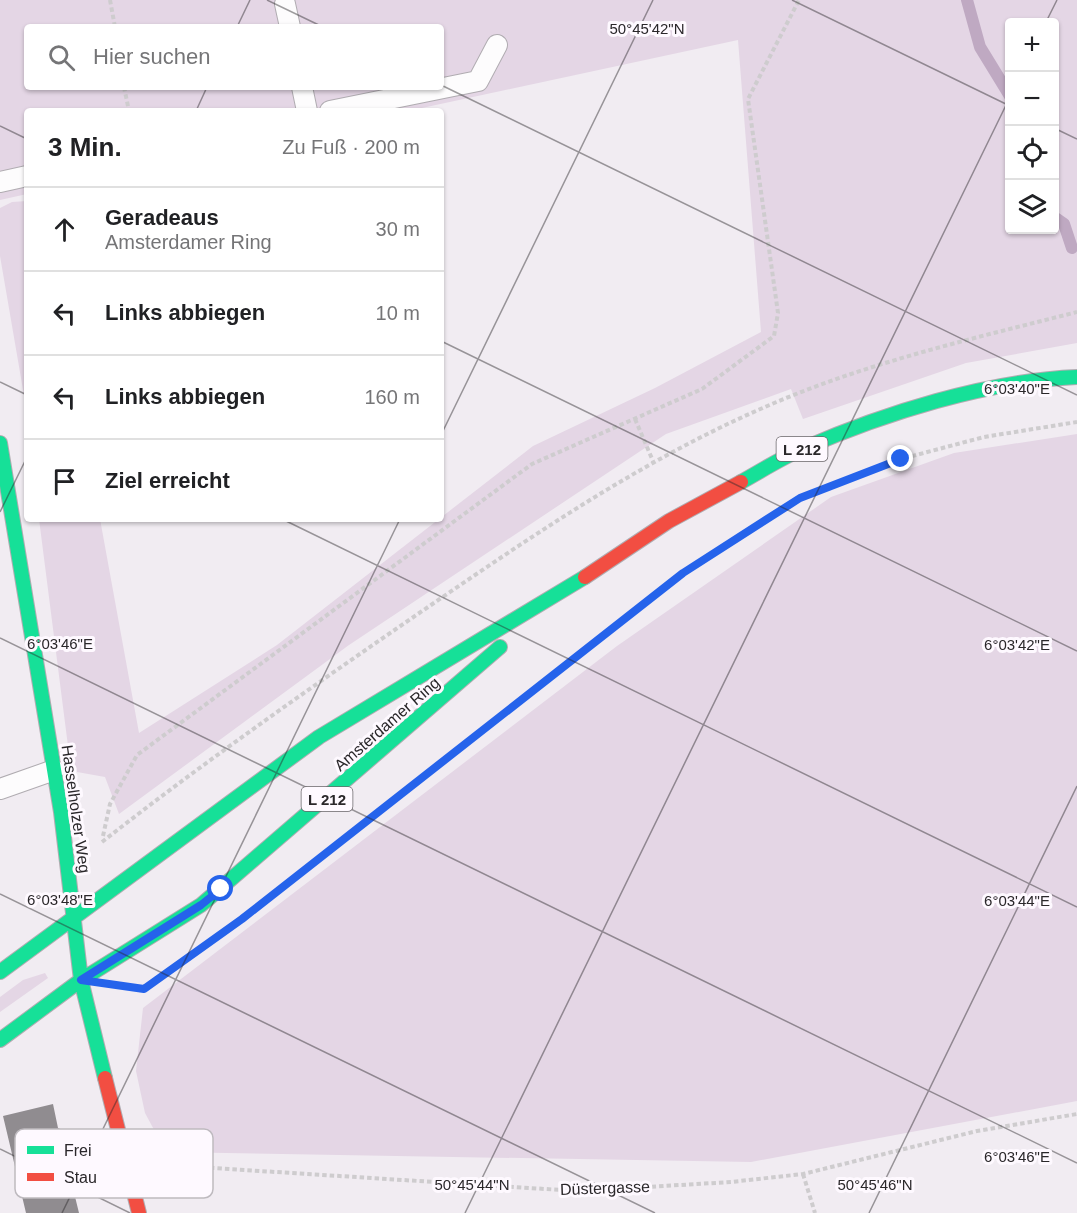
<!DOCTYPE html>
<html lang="de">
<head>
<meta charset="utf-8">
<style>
  body { margin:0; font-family:Arial,sans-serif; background:#f2f2f2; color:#202124 }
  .controls { position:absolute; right:18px; top:18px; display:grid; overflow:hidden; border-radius:6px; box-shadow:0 2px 4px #0004 }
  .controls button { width:54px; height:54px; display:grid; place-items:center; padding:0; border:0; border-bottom:2px solid #e0e0e0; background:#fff; color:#202124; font:30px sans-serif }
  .stop { position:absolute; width:18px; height:18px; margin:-14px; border:4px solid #2563eb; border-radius:50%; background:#fff }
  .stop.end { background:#2563eb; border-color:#fff; box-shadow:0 2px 6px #0008 }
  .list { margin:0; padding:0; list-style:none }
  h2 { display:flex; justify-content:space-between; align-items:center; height:78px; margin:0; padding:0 24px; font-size:26px }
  h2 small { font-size:20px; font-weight:400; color:#757577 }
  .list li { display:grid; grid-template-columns:39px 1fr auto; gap:18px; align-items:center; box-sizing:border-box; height:84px; padding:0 24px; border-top:2px solid #e0e0e0 }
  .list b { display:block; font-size:22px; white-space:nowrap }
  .list p { margin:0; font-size:20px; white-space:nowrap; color:#757577 }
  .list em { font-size:20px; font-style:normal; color:#757577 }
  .icon { flex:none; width:33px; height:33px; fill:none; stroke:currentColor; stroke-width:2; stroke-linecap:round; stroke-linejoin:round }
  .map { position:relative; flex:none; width:1077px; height:1213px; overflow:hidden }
  .search { position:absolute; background:#fff; box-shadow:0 2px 4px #0004; left:24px; top:24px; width:420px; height:66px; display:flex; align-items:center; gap:15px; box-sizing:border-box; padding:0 21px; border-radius:6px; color:#757577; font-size:22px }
  .panel { position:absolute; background:#fff; box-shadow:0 2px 4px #0004; left:24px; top:108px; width:420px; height:414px; border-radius:6px }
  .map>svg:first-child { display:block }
  .green { fill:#e4d6e5; fill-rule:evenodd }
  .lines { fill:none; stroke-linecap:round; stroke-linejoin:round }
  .stream { stroke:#bfa9c2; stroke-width:12 }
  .building { fill:#908c90 }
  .lane-casing { stroke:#b0acb1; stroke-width:22 }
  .fast-casing { stroke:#b0acb1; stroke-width:16 }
  .jam-casing { stroke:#b0acb1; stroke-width:16 }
  .path { stroke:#ceccce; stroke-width:4; stroke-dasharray:4.5 3; stroke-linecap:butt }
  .lane { stroke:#fdfcfd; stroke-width:20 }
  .fast { stroke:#16e098; stroke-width:14 }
  .jam { stroke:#f24e42; stroke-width:14 }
  .route { stroke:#2563eb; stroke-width:8 }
  .ticks { fill:none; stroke:#2a272a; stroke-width:1.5; stroke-opacity:0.45 }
  .labels { text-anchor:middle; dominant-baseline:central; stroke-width:6; stroke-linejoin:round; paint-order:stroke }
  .shield { fill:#fef9ff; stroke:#6a666a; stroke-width:1.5 }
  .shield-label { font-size:15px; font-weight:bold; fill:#2a272a }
  .street-label { font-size:16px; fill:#2a272a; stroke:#fef9ff }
  .key { fill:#fef9ff; stroke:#bebabf; stroke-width:1.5 }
  .key-label { font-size:16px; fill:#2a272a }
  .ticks-label { font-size:15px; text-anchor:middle; fill:#2a272a; stroke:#fef9ff; stroke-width:6; stroke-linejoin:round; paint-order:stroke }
</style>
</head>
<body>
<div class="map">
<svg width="1077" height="1213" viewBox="0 0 1077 1213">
  <rect width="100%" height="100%" fill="#f1ecf2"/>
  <path class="green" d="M0,0H1077V343L966,363L803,419L791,389L666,434L349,645L119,814L105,777L77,772L69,754L39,519H100L139,733L277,645L533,446L655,388L761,332L738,40L408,111H27V194L0,200ZM1010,22H1054V230H1010ZM27,27H441V87H27Z
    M27,201V413L0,256V208L12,202Z
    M1077,434V1101L751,1162L166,1152L145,1113L136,1071L143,1008L617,646L831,497L954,453Z
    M45,973L48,978L0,1012V997L23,980Z"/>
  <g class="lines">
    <path class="stream" d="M967,0L980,47L1010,96
      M1054,217L1064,224L1072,248"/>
  </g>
  <path class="building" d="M53,1104L58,1128L65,1131L73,1166L68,1168L79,1213H26L3,1116Z"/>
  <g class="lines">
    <defs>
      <path id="lane" d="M285,4L290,27
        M302,87L307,111
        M330,111L478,81L497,45
        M0,182L27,176
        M0,789L54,770"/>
      <path id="fast" d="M0,443L61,812L81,980L105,1078
        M741,482C761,471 781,458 802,449C885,413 986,381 1077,377
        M0,972L319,737L585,577
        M0,1040L81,980L201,905L500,647"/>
      <path id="jam" d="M585,577L669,521L741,482
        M105,1078L139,1213"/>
    </defs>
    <use href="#lane" class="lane-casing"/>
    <use href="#fast" class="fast-casing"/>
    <use href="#jam" class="jam-casing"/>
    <path class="path" d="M110,0L115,27
      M124,87L129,111
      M635,419L653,461
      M103,836L110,804L137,755L532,464L702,389L774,336L778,313L748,99L799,0
      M102,842C208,759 320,681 431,605C538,532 645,459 765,407C865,363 971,339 1077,312
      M296,876L683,573L799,498L901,459L984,437L1077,422
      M138,988L144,989L162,976
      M165,1165L577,1191L731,1182L803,1174L977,1131L1077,1114
      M803,1174L815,1213"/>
    <use href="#lane" class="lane"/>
    <use href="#fast" class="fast"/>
    <use href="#jam" class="jam"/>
  </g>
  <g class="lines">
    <path class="route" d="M221,889L201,905L81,980L144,989L242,919L683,573L800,498L901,459"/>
  </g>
  <path class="ticks" d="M267,0L323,27M792,0L1010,106M1046,22L1057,0M237,27L250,0M441,85L1077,395M196,111L207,87M0,126L27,139M1054,128L1077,139M441,341L1077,651M0,382L27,395M441,435L653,0M0,512L27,457M282,519L1077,907M0,638L1077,1163M0,894L655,1213M0,1149L130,1213M62,1213L400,519M465,1213L1010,97M869,1213L1077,786"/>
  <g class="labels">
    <g class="shield">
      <rect x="776.5" y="437" width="51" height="24" rx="4.5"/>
      <rect x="301.5" y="787" width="51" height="24" rx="4.5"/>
    </g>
    <g class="shield-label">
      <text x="802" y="449">L 212</text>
      <text x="327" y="799">L 212</text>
    </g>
    <g class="street-label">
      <text transform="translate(387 724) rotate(-41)">Amsterdamer Ring</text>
      <text transform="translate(76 809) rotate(82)">Hasselholzer Weg</text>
      <text transform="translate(605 1188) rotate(-2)">Düstergasse</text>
    </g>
  </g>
  <rect x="15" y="1129" width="198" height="69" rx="9" class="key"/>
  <rect x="27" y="1146" width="27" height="8" fill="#16e098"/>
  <rect x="27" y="1173" width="27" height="8" fill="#f24e42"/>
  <g class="key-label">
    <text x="64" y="1156">Frei</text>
    <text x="64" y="1183">Stau</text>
  </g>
  <g class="ticks-label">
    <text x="647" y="34">50°45'42"N</text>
    <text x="1017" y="394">6°03'40"E</text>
    <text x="60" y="649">6°03'46"E</text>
    <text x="1017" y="650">6°03'42"E</text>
    <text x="60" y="905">6°03'48"E</text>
    <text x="1017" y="906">6°03'44"E</text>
    <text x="1017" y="1162">6°03'46"E</text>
    <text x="472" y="1190">50°45'44"N</text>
    <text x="875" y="1190">50°45'46"N</text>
  </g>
</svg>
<div class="controls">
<button>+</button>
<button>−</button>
<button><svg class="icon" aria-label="locate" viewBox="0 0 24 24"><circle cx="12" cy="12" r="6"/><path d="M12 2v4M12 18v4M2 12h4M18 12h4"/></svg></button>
<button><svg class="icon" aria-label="layers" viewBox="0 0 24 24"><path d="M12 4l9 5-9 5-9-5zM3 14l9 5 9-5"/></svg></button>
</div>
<div class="stop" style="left:221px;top:889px"></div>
<div class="stop end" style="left:901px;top:459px"></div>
<div class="search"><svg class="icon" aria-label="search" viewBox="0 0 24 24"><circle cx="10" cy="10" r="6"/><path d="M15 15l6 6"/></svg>Hier suchen</div>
<section class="panel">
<h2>3 Min.<small>Zu Fuß · 200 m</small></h2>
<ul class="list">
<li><svg class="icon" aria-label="ahead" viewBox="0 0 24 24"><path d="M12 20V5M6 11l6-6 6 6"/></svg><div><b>Geradeaus</b><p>Amsterdamer Ring</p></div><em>30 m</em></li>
<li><svg class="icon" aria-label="left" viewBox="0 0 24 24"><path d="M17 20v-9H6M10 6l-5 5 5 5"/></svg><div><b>Links abbiegen</b></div><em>10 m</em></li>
<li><svg class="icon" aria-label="left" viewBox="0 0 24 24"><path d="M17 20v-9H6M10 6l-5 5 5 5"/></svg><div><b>Links abbiegen</b></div><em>160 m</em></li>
<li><svg class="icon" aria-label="arrive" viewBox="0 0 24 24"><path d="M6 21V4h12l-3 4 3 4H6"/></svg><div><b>Ziel erreicht</b></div></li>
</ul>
</section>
</div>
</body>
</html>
